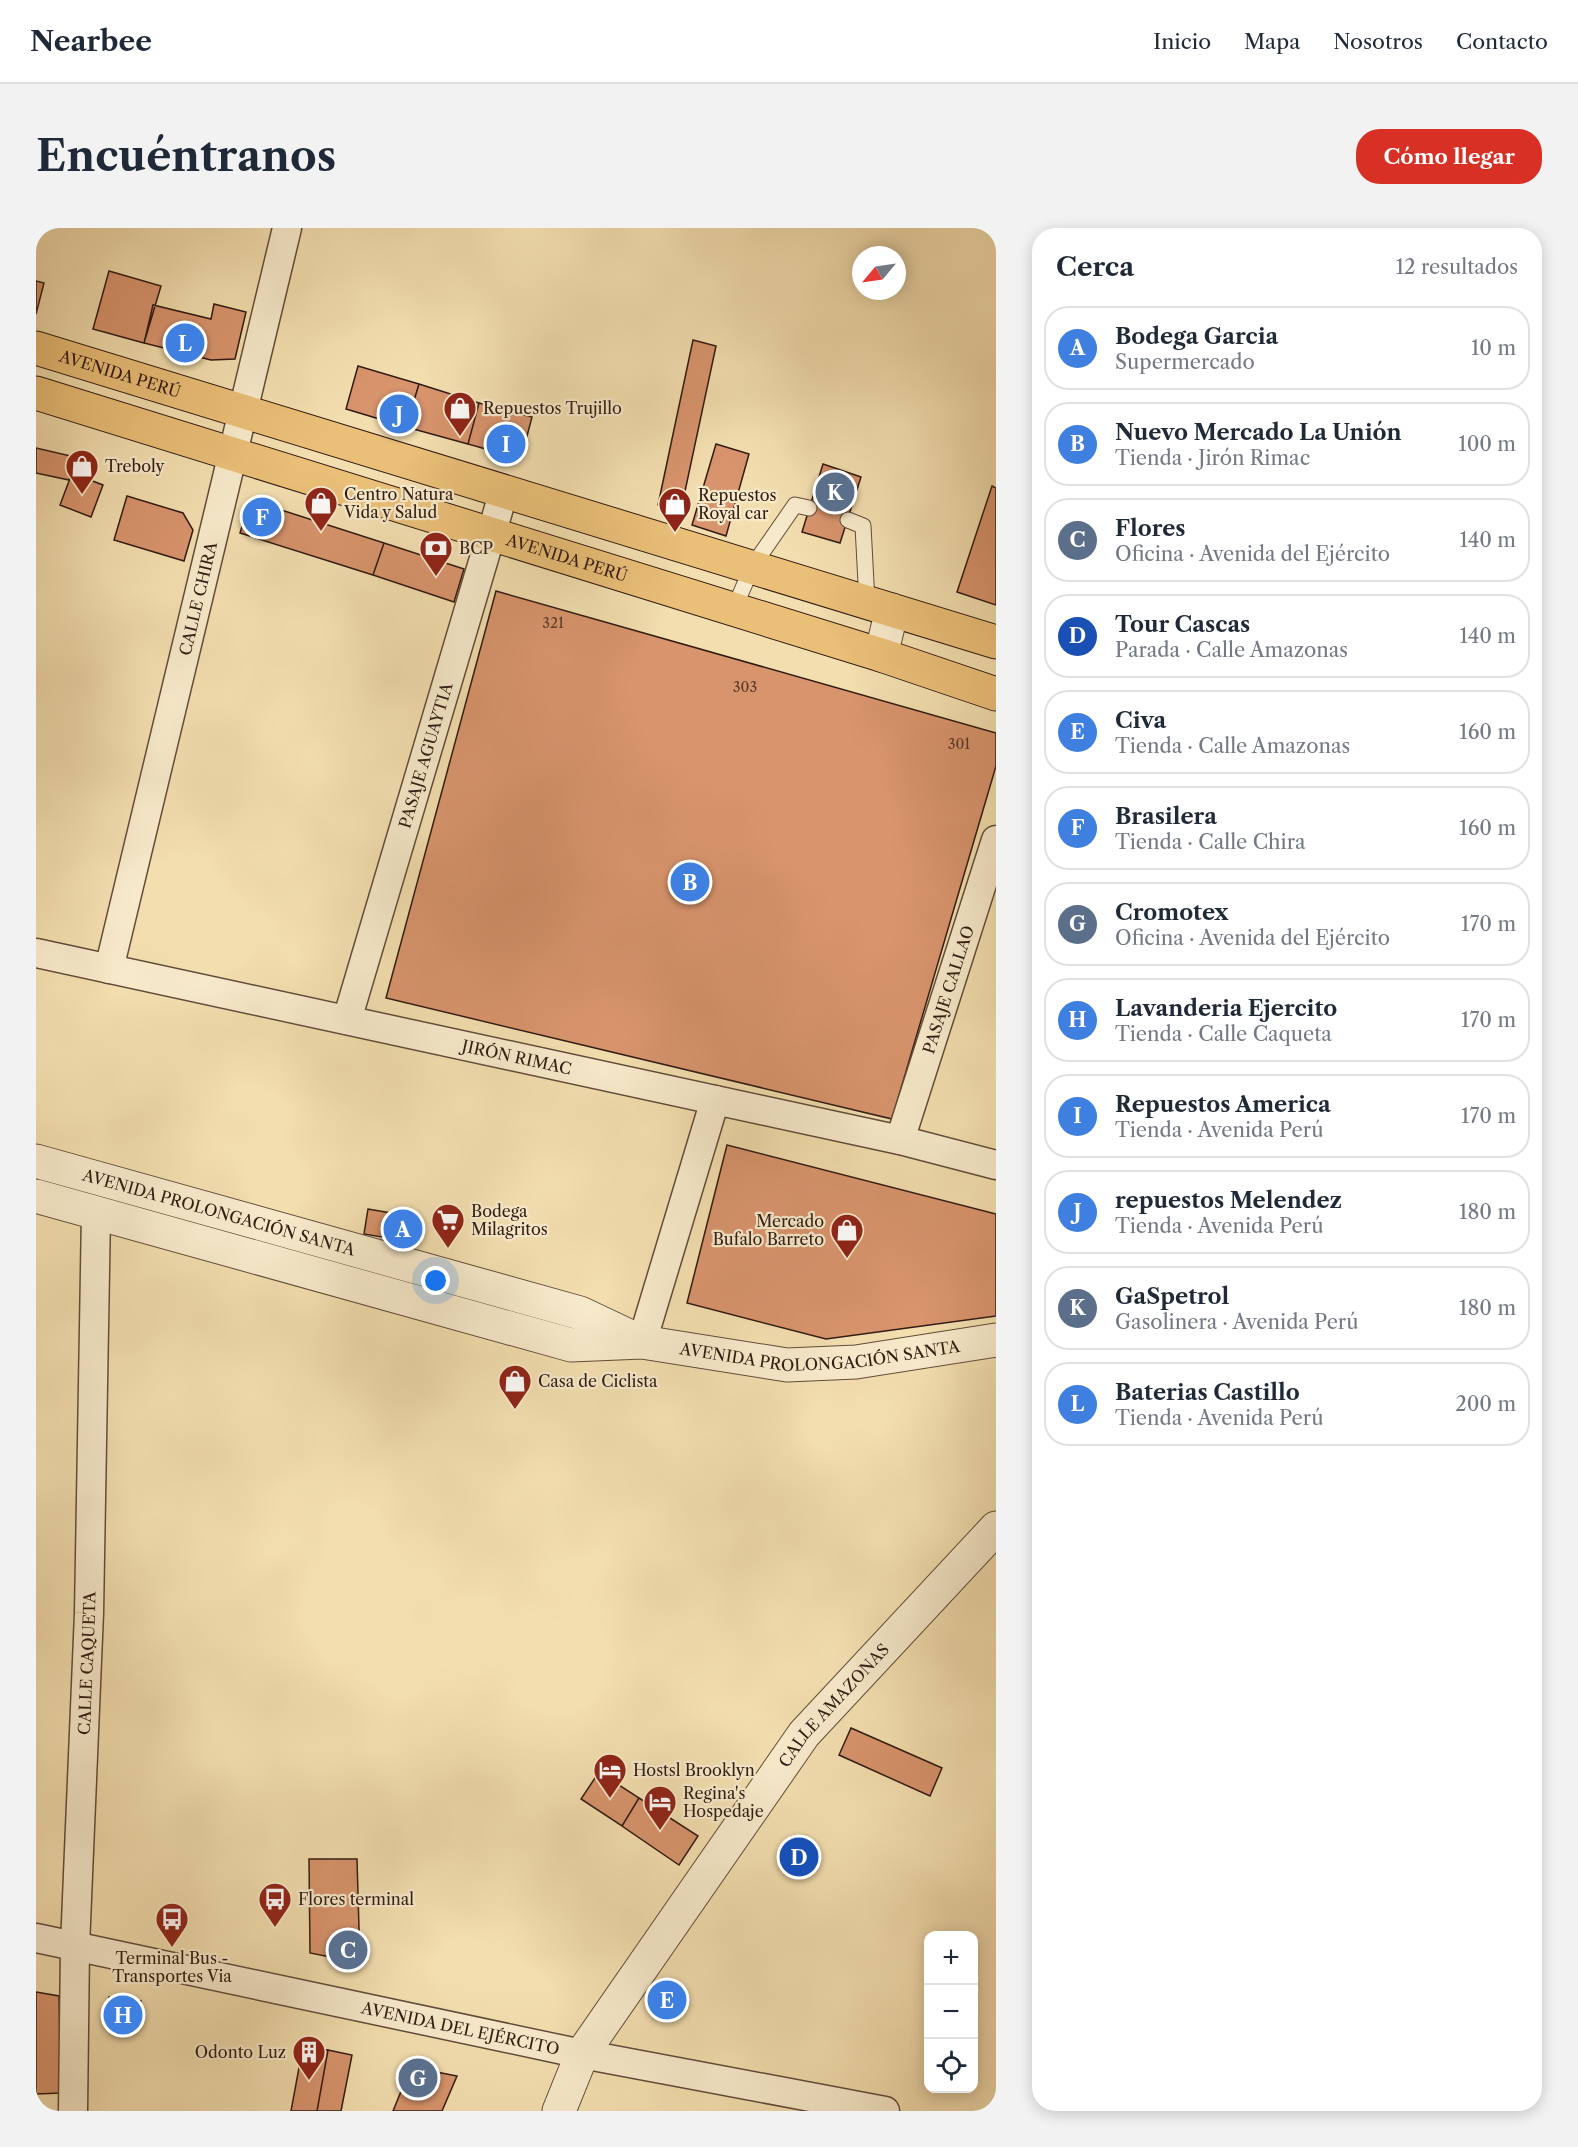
<!DOCTYPE html>
<html lang="es">
<head>
<meta charset="utf-8">
<style>
  body { margin:0; font-family:"Libre Caslon Text",serif; background:#f2f2f3; color:#1f2937 }
  .controls { position:absolute; right:18px; bottom:18px; display:grid; overflow:hidden; border-radius:12px; box-shadow:0 3px 15px #0003 }
  .controls button { width:54px; height:54px; display:grid; place-items:center; padding:0; border:0; border-bottom:2px solid #e0e1e3; background:#fff; color:#1f2937; font:30px sans-serif }
  .compass { position:absolute; left:816px; top:18px; width:54px; height:54px; border-radius:50%; background:#fff; box-shadow:0 3px 15px #0003; rotate:241deg }
  .you { position:absolute; left:400px; top:1053px; width:21px; height:21px; margin:-15px; border:4px solid #fff; border-radius:50%; background:#1a73e8; box-shadow:0 0 0 9px #1a73e833 }
  .badge { display:grid; place-items:center; width:39px; height:39px; border-radius:50%; background:#d93025; color:#fff; font-size:20px; font-weight:700 }
  .pin { position:absolute; translate:-50% -50%; border:3px solid #fff; box-shadow:0 2px 6px #0006 }
  .list { margin:0; padding:0; list-style:none }
  h2 { display:flex; justify-content:space-between; align-items:center; height:78px; margin:0; padding:0 24px; font-size:26px }
  h2 small { font-size:20px; font-weight:400; color:#747a83 }
  .list li { display:grid; grid-template-columns:39px 1fr auto; gap:18px; align-items:center; box-sizing:border-box; height:84px; margin:0 12px 12px; padding:0 12px; border:2px solid #e0e1e3; border-radius:24px }
  .list b { display:block; font-size:22px; white-space:nowrap }
  .list p { margin:0; font-size:20px; white-space:nowrap; color:#747a83 }
  .list em { font-size:20px; font-style:normal; color:#747a83 }
  .icon { flex:none; width:33px; height:33px; fill:none; stroke:currentColor; stroke-width:2; stroke-linecap:round; stroke-linejoin:round }
  .map { position:relative; flex:none; width:960px; height:1883px; overflow:hidden; border-radius:24px }
  header { display:flex; align-items:center; gap:36px; box-sizing:border-box; height:84px; padding:0 30px; background:#fff; border-bottom:2px solid #e0e1e3 }
  header strong { font-size:28px }
  nav { display:flex; gap:33px; margin-inline-start:auto; font-size:21px }
  .intro { display:flex; align-items:center; justify-content:space-between; box-sizing:border-box; height:144px; padding:0 36px }
  h1 { margin:0; font-size:42px }
  .button { padding:15px 27px; border-radius:24px; background:#d93025; color:#fff; font-size:21px; font-weight:700 }
  main { display:flex; gap:36px; padding:0 36px }
  aside { flex:1; background:#fff; border-radius:24px; box-shadow:0 3px 15px #0003 }
  .map>svg:first-child { display:block }
  .building { fill:#d8946d; stroke:#311b12; stroke-width:1.5 }
  .lines { fill:none; stroke-linecap:round; stroke-linejoin:round }
  .service-casing { stroke:#624c39; stroke-width:17 }
  .minor-casing { stroke:#624c39; stroke-width:31 }
  .tertiary-casing { stroke:#624c39; stroke-width:35 }
  .primary-casing { stroke:#311b12; stroke-width:35 }
  .service { stroke:#f7eacb; stroke-width:15 }
  .minor { stroke:#f7eacb; stroke-width:28 }
  .tertiary { stroke:#f7eacb; stroke-width:33 }
  .primary { stroke:#eabf78; stroke-width:33 }
  .labels { text-anchor:middle; dominant-baseline:central; stroke-width:4.5; stroke-linejoin:round; paint-order:stroke }
  .number-label { font-size:14px; fill:#5b3929 }
  .street-label { font-size:16px; fill:#311b12; stroke:#f7eacb }
  .poi-label { font-size:16px; fill:#311b12; stroke:#f7eacb; text-anchor:start }
</style>
</head>
<body>
<header>
<strong>Nearbee</strong>
<nav><a>Inicio</a><a>Mapa</a><a>Nosotros</a><a>Contacto</a></nav>
</header>
<div class="intro"><h1>Encuéntranos</h1><a class="button">Cómo llegar</a></div>
<main>
<div class="map">
<svg width="960" height="1883" viewBox="0 0 960 1883">
  <rect width="100%" height="100%" fill="#f3deaf"/>
  <filter id="stains"><feTurbulence type="fractalNoise" baseFrequency=".00333" numOctaves="4"/><feColorMatrix values="0 0 0 0 .2 0 0 0 0 .09 0 0 0 0 .02 0 0 0 .5 -.17"/></filter>
  <radialGradient id="worn" r=".72"><stop offset=".6" stop-color="#630" stop-opacity="0"/><stop offset="1" stop-color="#630" stop-opacity=".3"/></radialGradient>
  <path class="building" d="M73,43L125,58L108,115L57,101Z
    M0,53L8,55L0,86Z
    M178,76L210,84L199,131L175,132L108,115L117,77L175,91Z
    M657,112L680,118L645,282L622,277Z
    M322,138L383,156L370,199L310,181Z
    M383,156L443,175L432,216L370,199Z
    M443,175L496,189L485,231L432,216Z
    M680,216L713,226L690,308L656,297Z
    M0,220L39,229L33,252L0,245Z
    M787,236L825,249L804,315L766,304Z
    M36,245L67,257L55,289L24,277Z
    M956,258L960,260V377L921,364Z
    M91,268L147,285L157,302L148,333L78,312Z
    M236,279L348,315L337,347L204,305L211,283Z
    M348,315L428,341L418,374L337,347Z
    M460,363L960,505V538L856,891L350,770Z
    M691,917L960,986V1088L790,1111L651,1075Z
    M332,981L378,989L381,1015L328,1006Z
    M815,1500L906,1540L894,1568L803,1527Z
    M563,1544L603,1570L586,1598L545,1571Z
    M603,1570L662,1608L643,1637L586,1598Z
    M273,1631H321L324,1735L274,1725Z
    M0,1764L23,1768L25,1865L0,1866Z
    M73,1769L105,1773L101,1804L70,1800Z
    M267,1818L292,1822L281,1883H255Z
    M292,1822L316,1827L305,1883H281Z
    M375,1839L421,1848L406,1883H357Z"/>
  <g class="lines">
    <defs>
      <path id="service" d="M812,292L827,298L831,374
        M698,381L716,339L759,277L773,280"/>
      <g id="minor">
        <path id="s1" d="M0,725L864,912L960,937"/>
        <path id="s2" d="M73,741L251,0"/>
        <path id="s3" d="M311,792L468,263"/>
        <path id="s4" d="M864,912L960,612"/>
        <path d="M606,1114L679,872"/>
        <path id="s5" d="M0,1710L546,1826L849,1883"/>
        <path id="s6" d="M37,1883L39,1718L53,1385L60,985"/>
      </g>
      <g id="tertiary">
        <path d="M845,427L856,382"/>
        <path id="s7" d="M0,933L544,1085L599,1111"/>
        <path id="s8" d="M0,968L535,1117L606,1114L751,1137L820,1134L960,1112"/>
        <path id="s9" d="M523,1883L546,1826L768,1506L960,1300"/>
      </g>
      <g id="primary">
        <path id="s10" d="M0,120L960,414"/>
        <path id="s11" d="M0,165L845,427L960,466"/>
      </g>
    </defs>
    <use href="#service" class="service-casing"/>
    <use href="#minor" class="minor-casing"/>
    <use href="#tertiary" class="tertiary-casing"/>
    <use href="#primary" class="primary-casing"/>
    <use href="#service" class="service"/>
    <use href="#minor" class="minor"/>
    <use href="#tertiary" class="tertiary"/>
    <use href="#primary" class="primary"/>
  </g>
  <defs>
    <symbol id="shop-pin" viewBox="-11 -11 22 30"><path d="M0 17L-7.5 6A9.5 9.5 0 1 1 7.5 6Z" fill="#8f2418" stroke="#f7eacb"/><path d="M-5-2.5h2.3a2.7 3.5 0 0 1 5.4 0H5L5.5 6h-11ZM-1.5-2.5h3a1.5 2.3 0 0 0-3 0Z" fill="#fff"/></symbol>
    <symbol id="bank-pin" viewBox="-11 -11 22 30"><path d="M0 17L-7.5 6A9.5 9.5 0 1 1 7.5 6Z" fill="#8f2418" stroke="#f7eacb"/><path d="M-6-4H6V4H-6ZM0-2.3a2.3 2.3 0 1 0 0 4.6a2.3 2.3 0 1 0 0-4.6Z" fill="#fff"/></symbol>
    <symbol id="supermarket-pin" viewBox="-11 -11 22 30"><path d="M0 17L-7.5 6A9.5 9.5 0 1 1 7.5 6Z" fill="#8f2418" stroke="#f7eacb"/><path d="M-6-5.5h2.5l.6 2H6L4.5 2H-2.5L-4.4-4H-6ZM-1.5 3.2a1.3 1.3 0 1 0 .1 0ZM3 3.2a1.3 1.3 0 1 0 .1 0Z" fill="#fff"/></symbol>
    <symbol id="hotel-pin" viewBox="-11 -11 22 30"><path d="M0 17L-7.5 6A9.5 9.5 0 1 1 7.5 6Z" fill="#8f2418" stroke="#f7eacb"/><path d="M-6-4.5h1.5V1H6V5H4.5V3h-9V5H-6ZM-4 0a1.8 1.8 0 1 1 3.6 0ZM.5 0V-2.5h3Q6-2.5 6 0Z" fill="#fff"/></symbol>
    <symbol id="bus-pin" viewBox="-11 -11 22 30"><path d="M0 17L-7.5 6A9.5 9.5 0 1 1 7.5 6Z" fill="#8f2418" stroke="#f7eacb"/><path d="M-5-6H5V4H4V6H2V4H-2V6H-4V4H-5ZM-3.5-4V0h7V-4ZM-3.5 1.2v1.5H-2V1.2ZM2 1.2v1.5H3.5V1.2Z" fill="#fff"/></symbol>
    <symbol id="building-pin" viewBox="-11 -11 22 30"><path d="M0 17L-7.5 6A9.5 9.5 0 1 1 7.5 6Z" fill="#8f2418" stroke="#f7eacb"/><path d="M-4-6H4V6H1V3H-1V6H-4ZM-2.5-4.3h1.7v1.8h-1.7ZM.8-4.3h1.7v1.8H.8ZM-2.5-1h1.7V.8h-1.7ZM.8-1h1.7V.8H.8Z" fill="#fff"/></symbol>
  </defs>
  <g fill-rule="evenodd">
    <use href="#shop-pin" x="405" y="161" width="38" height="52"/>
    <use href="#shop-pin" x="27" y="219" width="38" height="52"/>
    <use href="#shop-pin" x="266" y="256" width="38" height="52"/>
    <use href="#shop-pin" x="620" y="257" width="38" height="52"/>
    <use href="#bank-pin" x="381" y="301" width="38" height="52"/>
    <use href="#supermarket-pin" x="393" y="973" width="38" height="52"/>
    <use href="#shop-pin" x="792" y="983" width="38" height="52"/>
    <use href="#shop-pin" x="460" y="1134" width="38" height="52"/>
    <use href="#hotel-pin" x="555" y="1523" width="38" height="52"/>
    <use href="#hotel-pin" x="605" y="1555" width="38" height="52"/>
    <use href="#bus-pin" x="220" y="1652" width="38" height="52"/>
    <use href="#bus-pin" x="117" y="1672" width="38" height="52"/>
    <use href="#building-pin" x="254" y="1805" width="38" height="52"/>
  </g>
  <g class="labels">
    <g class="number-label">
      <text x="517" y="395">321</text>
      <text x="709" y="459">303</text>
      <text x="923" y="516">301</text>
    </g>
    <g class="street-label">
      <text stroke="none"><textPath href="#s10" startOffset="88">AVENIDA PERÚ</textPath></text>
      <text stroke="none"><textPath href="#s11" startOffset="556">AVENIDA PERÚ</textPath></text>
      <text stroke="none"><textPath href="#s2" startOffset="381">CALLE CHIRA</textPath></text>
      <text stroke="none"><textPath href="#s3" startOffset="276">PASAJE AGUAYTIA</textPath></text>
      <text stroke="none"><textPath href="#s4" startOffset="158">PASAJE CALLAO</textPath></text>
      <text stroke="none"><textPath href="#s1" startOffset="492">JIRÓN RIMAC</textPath></text>
      <text stroke="none"><textPath href="#s7" startOffset="190">AVENIDA PROLONGACIÓN SANTA</textPath></text>
      <text stroke="none"><textPath href="#s8" startOffset="806">AVENIDA PROLONGACIÓN SANTA</textPath></text>
      <text stroke="none"><textPath href="#s6" startOffset="448">CALLE CAQUETA</textPath></text>
      <text stroke="none"><textPath href="#s9" startOffset="492">CALLE AMAZONAS</textPath></text>
      <text stroke="none"><textPath href="#s5" startOffset="434">AVENIDA DEL EJÉRCITO</textPath></text>
    </g>
    <g class="poi-label">
      <text x="447" y="180">Repuestos Trujillo</text>
      <text x="69" y="238">Treboly</text>
      <text x="308" y="266">Centro Natura<tspan x="308" dy="18">Vida y Salud</tspan></text>
      <text x="662" y="267">Repuestos<tspan x="662" dy="18">Royal car</tspan></text>
      <text x="423" y="320">BCP</text>
      <text x="435" y="983">Bodega<tspan x="435" dy="18">Milagritos</tspan></text>
      <text x="788" y="993" text-anchor="end">Mercado<tspan x="788" dy="18">Bufalo Barreto</tspan></text>
      <text x="502" y="1153">Casa de Ciclista</text>
      <text x="597" y="1542">Hostsl Brooklyn</text>
      <text x="647" y="1565">Regina's<tspan x="647" dy="18">Hospedaje</tspan></text>
      <text x="262" y="1671">Flores terminal</text>
      <text x="136" y="1730" text-anchor="middle">Terminal Bus -<tspan x="136" dy="18">Transportes Via</tspan></text>
      <text x="250" y="1824" text-anchor="end">Odonto Luz</text>
    </g>
  </g>
  <rect width="100%" height="100%" filter="url(#stains)"/>
  <rect width="100%" height="100%" fill="url(#worn)"/>
</svg>
<div class="controls">
<button>+</button>
<button>−</button>
<button><svg class="icon" aria-label="locate" viewBox="0 0 24 24"><circle cx="12" cy="12" r="6"/><path d="M12 2v4M12 18v4M2 12h4M18 12h4"/></svg></button>
</div>
<svg class="compass" viewBox="-18 -18 36 36"><path d="M0-13l5 13h-10z" fill="#e53935"/><path d="M0 13l5-13h-10z" fill="#747a83"/></svg>
<div class="you"></div>
<div class="pin badge" style="left:367px;top:1001px;background:#3f7fe0">A</div>
<div class="pin badge" style="left:654px;top:654px;background:#3f7fe0">B</div>
<div class="pin badge" style="left:312px;top:1722px;background:#5c6f8a">C</div>
<div class="pin badge" style="left:763px;top:1629px;background:#1a4fb4">D</div>
<div class="pin badge" style="left:631px;top:1772px;background:#3f7fe0">E</div>
<div class="pin badge" style="left:226px;top:289px;background:#3f7fe0">F</div>
<div class="pin badge" style="left:382px;top:1850px;background:#5c6f8a">G</div>
<div class="pin badge" style="left:87px;top:1787px;background:#3f7fe0">H</div>
<div class="pin badge" style="left:470px;top:216px;background:#3f7fe0">I</div>
<div class="pin badge" style="left:363px;top:186px;background:#3f7fe0">J</div>
<div class="pin badge" style="left:799px;top:264px;background:#5c6f8a">K</div>
<div class="pin badge" style="left:149px;top:115px;background:#3f7fe0">L</div>
</div>
<aside>
<h2>Cerca<small>12 resultados</small></h2>
<ul class="list">
<li><span class="badge" style="background:#3f7fe0">A</span><div><b>Bodega Garcia</b><p>Supermercado</p></div><em>10 m</em></li>
<li><span class="badge" style="background:#3f7fe0">B</span><div><b>Nuevo Mercado La Unión</b><p>Tienda · Jirón Rimac</p></div><em>100 m</em></li>
<li><span class="badge" style="background:#5c6f8a">C</span><div><b>Flores</b><p>Oficina · Avenida del Ejército</p></div><em>140 m</em></li>
<li><span class="badge" style="background:#1a4fb4">D</span><div><b>Tour Cascas</b><p>Parada · Calle Amazonas</p></div><em>140 m</em></li>
<li><span class="badge" style="background:#3f7fe0">E</span><div><b>Civa</b><p>Tienda · Calle Amazonas</p></div><em>160 m</em></li>
<li><span class="badge" style="background:#3f7fe0">F</span><div><b>Brasilera</b><p>Tienda · Calle Chira</p></div><em>160 m</em></li>
<li><span class="badge" style="background:#5c6f8a">G</span><div><b>Cromotex</b><p>Oficina · Avenida del Ejército</p></div><em>170 m</em></li>
<li><span class="badge" style="background:#3f7fe0">H</span><div><b>Lavanderia Ejercito</b><p>Tienda · Calle Caqueta</p></div><em>170 m</em></li>
<li><span class="badge" style="background:#3f7fe0">I</span><div><b>Repuestos America</b><p>Tienda · Avenida Perú</p></div><em>170 m</em></li>
<li><span class="badge" style="background:#3f7fe0">J</span><div><b>repuestos Melendez</b><p>Tienda · Avenida Perú</p></div><em>180 m</em></li>
<li><span class="badge" style="background:#5c6f8a">K</span><div><b>GaSpetrol</b><p>Gasolinera · Avenida Perú</p></div><em>180 m</em></li>
<li><span class="badge" style="background:#3f7fe0">L</span><div><b>Baterias Castillo</b><p>Tienda · Avenida Perú</p></div><em>200 m</em></li>
</ul>
</aside>
</main>
</body>
</html>
